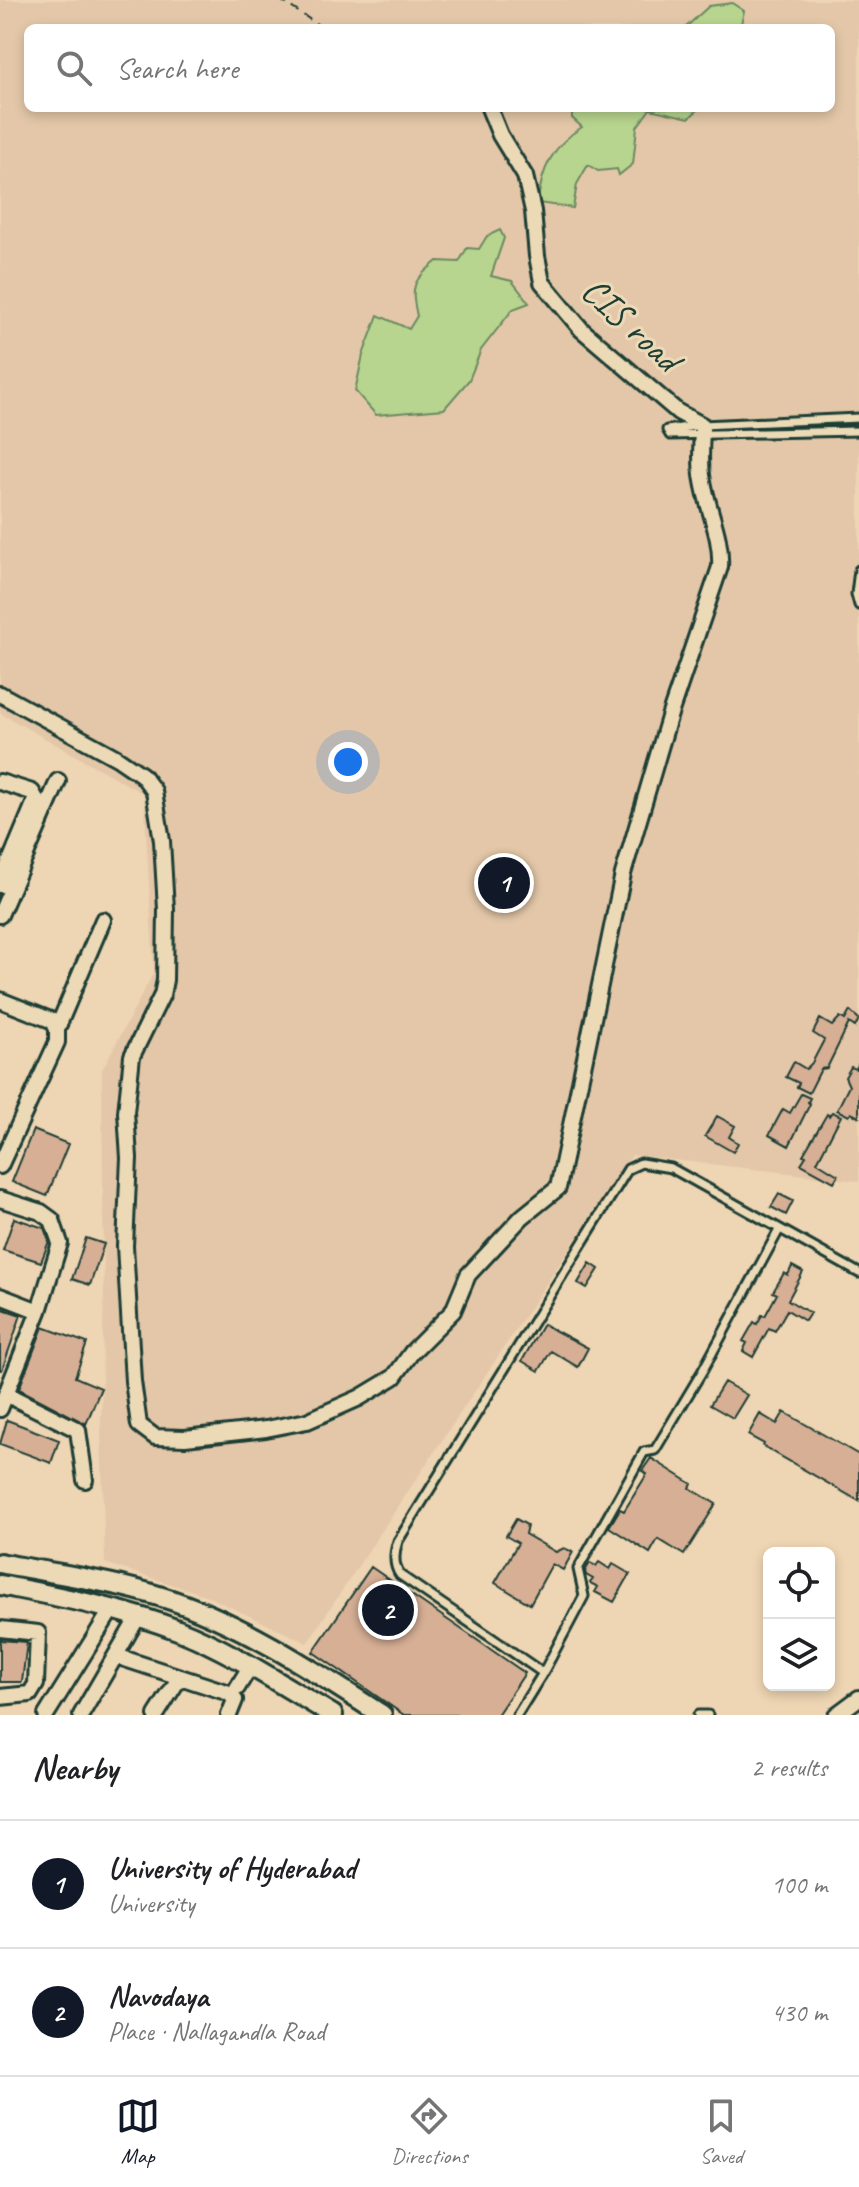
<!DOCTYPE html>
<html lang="en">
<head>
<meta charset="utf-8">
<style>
  body { margin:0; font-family:Caveat,sans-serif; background:#f6f6f6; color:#202124 }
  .controls { position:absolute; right:24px; bottom:24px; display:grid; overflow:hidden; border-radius:12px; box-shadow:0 4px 12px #0003 }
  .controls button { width:72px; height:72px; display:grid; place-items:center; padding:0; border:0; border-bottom:2px solid #e0e0e0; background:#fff; color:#202124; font:40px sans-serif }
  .you { position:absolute; left:348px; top:762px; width:28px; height:28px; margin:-20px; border:6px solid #fff; border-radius:50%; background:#1a73e8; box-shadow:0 0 0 12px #1a73e833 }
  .badge { display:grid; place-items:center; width:52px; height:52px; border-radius:50%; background:#111827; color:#fff; font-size:26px; font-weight:700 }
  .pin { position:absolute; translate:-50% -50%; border:4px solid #fff; box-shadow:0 2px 8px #0006 }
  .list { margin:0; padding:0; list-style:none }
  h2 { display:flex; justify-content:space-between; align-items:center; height:104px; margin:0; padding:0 32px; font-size:34px }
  h2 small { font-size:26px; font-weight:400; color:#757577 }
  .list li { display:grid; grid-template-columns:52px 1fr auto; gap:24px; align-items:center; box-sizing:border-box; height:128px; padding:0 32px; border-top:2px solid #e0e0e0 }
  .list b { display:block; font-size:30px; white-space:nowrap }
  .list p { margin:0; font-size:26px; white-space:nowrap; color:#757577 }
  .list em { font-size:26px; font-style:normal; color:#757577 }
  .icon { flex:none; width:44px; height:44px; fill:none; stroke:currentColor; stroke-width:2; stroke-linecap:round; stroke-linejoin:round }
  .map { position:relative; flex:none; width:859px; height:1715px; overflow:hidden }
  .search { position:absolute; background:#fff; box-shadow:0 4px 12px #0003; left:24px; right:24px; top:24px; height:88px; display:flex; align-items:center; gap:20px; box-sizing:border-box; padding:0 28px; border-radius:12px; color:#757577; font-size:30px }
  .sheet { height:360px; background:#fff }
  nav { display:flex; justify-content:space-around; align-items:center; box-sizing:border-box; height:112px; border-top:2px solid #e0e0e0; background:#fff; font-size:22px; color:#757577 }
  nav a { display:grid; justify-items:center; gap:4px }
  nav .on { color:#111827 }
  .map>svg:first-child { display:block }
  .built { fill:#e3c7a8; fill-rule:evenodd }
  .green { fill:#b7d58e; stroke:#6b8961; stroke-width:2 }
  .building { fill:#d6af95; stroke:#1f3d34; stroke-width:2 }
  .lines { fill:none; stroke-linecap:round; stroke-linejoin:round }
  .lane-casing { stroke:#1f3d34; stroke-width:13 }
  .street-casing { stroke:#1f3d34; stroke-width:20 }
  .secondary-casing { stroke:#1f3d34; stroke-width:24 }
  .path { stroke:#1f3d34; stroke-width:2; stroke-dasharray:8 6; stroke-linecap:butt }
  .lane { stroke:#ecdab7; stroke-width:7 }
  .street { stroke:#ecdab7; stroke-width:14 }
  .secondary { stroke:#ecdab7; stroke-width:18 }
  .labels { text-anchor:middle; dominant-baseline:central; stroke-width:6; stroke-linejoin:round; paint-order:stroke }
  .street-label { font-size:38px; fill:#1f3d34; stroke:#ecdab7 }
</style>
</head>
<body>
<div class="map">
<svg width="859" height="1715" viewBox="0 0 859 1715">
  <rect width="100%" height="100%" fill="#eed5b3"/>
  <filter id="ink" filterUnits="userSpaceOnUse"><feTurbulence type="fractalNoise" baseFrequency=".0125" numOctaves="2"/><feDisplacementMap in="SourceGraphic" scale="16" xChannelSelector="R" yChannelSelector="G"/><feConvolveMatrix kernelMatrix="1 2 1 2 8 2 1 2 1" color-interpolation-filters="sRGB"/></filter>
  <g filter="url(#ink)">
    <path class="built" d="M0,0H859V1181L632,1155L307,1643L205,1595L105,1563L101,1428L104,1289L102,1070L154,972L144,794L0,713ZM28,28H831V108H28Z"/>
    <path class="green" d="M732,3L744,11L740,28H685L709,6Z
      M572,108H700L689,118L650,109L637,127L633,164L619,175L617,169L598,171L588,165L577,184L573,208L538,203C541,169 553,145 582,127L572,118Z
      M500,230L504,238L491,276L512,281L529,303L513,309L481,350L469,380L444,409L376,415L355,391L363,355L378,315L409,329L417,316C410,285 413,281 437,261L459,262L467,248L479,249L487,236Z"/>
    <path class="building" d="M850,1011L859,1019L855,1027L849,1023L827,1068L821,1069L809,1093L797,1087L799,1083L786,1077L794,1062L806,1069L812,1063L824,1040L813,1033L820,1019L832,1026L840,1017L845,1020Z
      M859,1063V1117L851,1113L849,1116L837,1110L849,1086L845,1077L851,1067L856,1069Z
      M801,1094L810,1098L808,1102L810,1104L789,1146L769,1135L783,1109L790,1113Z
      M832,1112L841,1116L817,1162L838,1175L834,1182L801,1164L806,1156L803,1155L827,1114L829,1116Z
      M717,1116L735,1126L729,1137L738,1143L733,1152L705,1136Z
      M33,1130L68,1144L47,1196L12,1182Z
      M779,1194L793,1201L786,1215L771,1207Z
      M14,1218L44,1228L49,1241L41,1262L3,1250Z
      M86,1238L104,1244L90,1285L72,1279Z
      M590,1263L599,1269L587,1288L578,1283Z
      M792,1266L803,1272L788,1300L810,1313L805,1321L787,1310L775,1331L769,1328L753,1357L743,1351L747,1343L743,1341L754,1322L757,1324L762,1315L765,1316L777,1294L773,1292L784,1273L788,1275Z
      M0,1308L21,1315L2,1370H0Z
      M543,1324L588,1348L578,1367L551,1351L539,1371L522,1361Z
      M43,1327L87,1343L75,1377L101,1388L86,1424L19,1389Z
      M724,1382L747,1395L733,1418L710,1405Z
      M784,1412L859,1455V1501L763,1446L764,1444L748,1435L760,1414L777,1424Z
      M7,1420L59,1440L51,1463L0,1444Z
      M651,1458L692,1484L690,1488L716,1504L684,1555L658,1539L650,1553L609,1527L620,1509L624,1511L647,1474L642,1471Z
      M516,1519L527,1525L525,1534L556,1552L564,1548L573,1552L563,1570L552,1564L530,1604L495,1583L518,1543L506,1536Z
      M599,1562L610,1569L613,1564L630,1574L614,1602L595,1592L598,1587L590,1583L593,1579L586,1575L585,1571L590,1563L596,1566Z
      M371,1567L525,1673L497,1715H404L313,1652Z
      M0,1640L27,1642L22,1682H0Z"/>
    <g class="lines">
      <defs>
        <path id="lane" d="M859,418L702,425L667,430L670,435L859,431
          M859,570L856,594L859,605
          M543,1673L400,1575C393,1565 394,1553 398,1541L628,1169L641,1163L671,1168L859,1273
          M517,1715L543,1673L584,1596L578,1569L644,1452L655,1450L703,1370L779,1230
          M698,1715H708"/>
        <path id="street" d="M0,694L117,758L142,775L154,791L162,841L166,909L165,980L162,995L132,1056L126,1112L129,1158L125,1246L133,1381L139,1425L155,1437L185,1438L266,1429L307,1421L359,1398L394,1377L412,1352L453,1311L468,1275L522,1217L558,1188L623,874L670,714L720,567C722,537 708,511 703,481C699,463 702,444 702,425L678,412L582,330L542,282L537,256L533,211L525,176L500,135L489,108
          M0,782L32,792L36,799L0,885
          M0,915L58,781
          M0,1000L53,1021L57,1029V1042L0,1166
          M57,1029L103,920
          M0,1199L41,1212L52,1220L60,1243L39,1311L0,1409
          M0,1296L39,1311
          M6,1394L78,1430L85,1480
          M0,1629L38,1633L36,1684L30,1694L0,1697
          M116,1656L229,1693L235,1700L229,1715
          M237,1688L250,1667
          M46,1715L112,1609
          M81,1715L138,1617
          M156,1715L180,1677
          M836,1715L859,1698"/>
        <path id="secondary" d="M0,1563C54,1574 109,1580 162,1597C237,1620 316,1672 382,1715
          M0,1585C60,1597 121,1608 178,1630C232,1651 283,1686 333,1715"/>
      </defs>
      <use href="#lane" class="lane-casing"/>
      <use href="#street" class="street-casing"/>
      <use href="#secondary" class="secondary-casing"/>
      <path class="path" d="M280,0L323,28"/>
      <use href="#lane" class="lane"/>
      <use href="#street" class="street"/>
      <use href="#secondary" class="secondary"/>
    </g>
  </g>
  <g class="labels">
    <g class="street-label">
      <text transform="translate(631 324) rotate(43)">CIS road</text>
    </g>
  </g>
</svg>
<div class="controls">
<button><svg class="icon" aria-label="locate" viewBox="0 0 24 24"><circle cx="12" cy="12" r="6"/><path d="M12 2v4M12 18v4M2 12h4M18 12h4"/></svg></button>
<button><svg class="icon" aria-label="layers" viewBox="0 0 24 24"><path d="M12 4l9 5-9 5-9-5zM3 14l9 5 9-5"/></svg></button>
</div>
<div class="you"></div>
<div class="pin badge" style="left:504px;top:883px">1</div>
<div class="pin badge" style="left:388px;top:1610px">2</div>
<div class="search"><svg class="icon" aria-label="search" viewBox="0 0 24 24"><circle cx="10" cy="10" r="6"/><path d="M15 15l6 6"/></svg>Search here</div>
</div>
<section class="sheet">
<h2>Nearby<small>2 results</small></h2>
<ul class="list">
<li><span class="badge">1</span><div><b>University of Hyderabad</b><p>University</p></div><em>100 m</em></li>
<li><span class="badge">2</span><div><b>Navodaya</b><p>Place · Nallagandla Road</p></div><em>430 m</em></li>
</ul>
</section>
<nav>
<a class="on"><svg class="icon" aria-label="map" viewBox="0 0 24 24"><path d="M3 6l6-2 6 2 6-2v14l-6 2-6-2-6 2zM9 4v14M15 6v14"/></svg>Map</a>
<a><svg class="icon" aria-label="directions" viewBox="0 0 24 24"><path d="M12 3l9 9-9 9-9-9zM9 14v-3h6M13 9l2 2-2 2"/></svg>Directions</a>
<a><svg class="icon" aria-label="saved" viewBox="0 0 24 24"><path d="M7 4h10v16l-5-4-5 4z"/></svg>Saved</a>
</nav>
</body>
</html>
